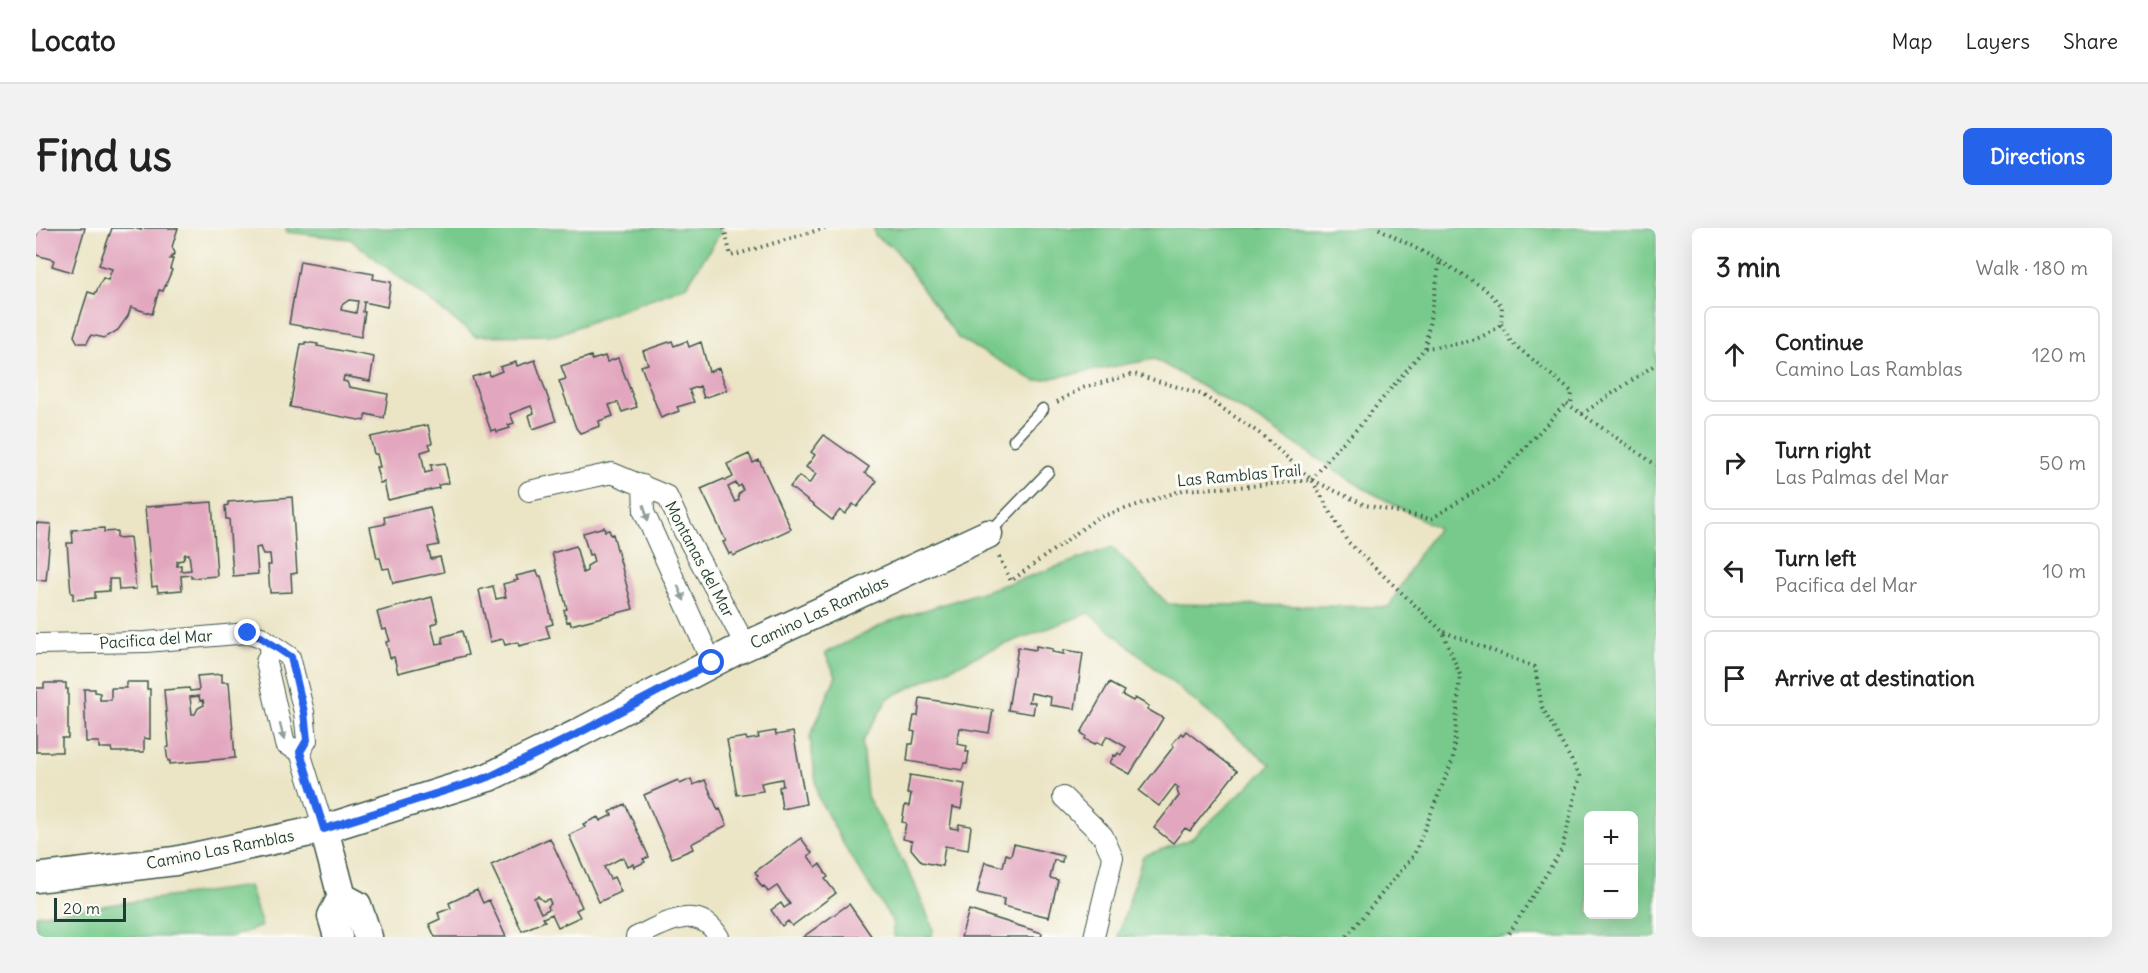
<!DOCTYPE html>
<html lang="en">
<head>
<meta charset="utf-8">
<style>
  body { margin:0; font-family:Delius,sans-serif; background:#f2f2f2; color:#222 }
  .controls { position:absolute; right:18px; bottom:18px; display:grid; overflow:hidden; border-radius:9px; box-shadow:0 6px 24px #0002 }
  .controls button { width:54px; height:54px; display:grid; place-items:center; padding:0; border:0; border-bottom:2px solid #e0e0e0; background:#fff; color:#222; font:30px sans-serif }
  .scale { position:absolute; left:18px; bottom:15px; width:72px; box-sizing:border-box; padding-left:6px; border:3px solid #1f3d34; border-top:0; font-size:16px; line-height:21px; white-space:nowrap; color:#1f3d34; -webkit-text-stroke:4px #fdfcf7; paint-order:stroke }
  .stop { position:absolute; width:18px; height:18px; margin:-14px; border:4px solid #2563eb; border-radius:50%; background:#fff }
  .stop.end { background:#2563eb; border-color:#fff; box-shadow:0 2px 6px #0008 }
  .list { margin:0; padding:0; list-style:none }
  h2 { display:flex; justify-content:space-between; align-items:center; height:78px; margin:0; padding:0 24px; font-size:26px }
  h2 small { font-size:20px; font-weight:400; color:#767676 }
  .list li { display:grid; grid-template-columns:39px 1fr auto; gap:18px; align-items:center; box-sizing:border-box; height:96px; margin:0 12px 12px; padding:0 12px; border:2px solid #e0e0e0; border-radius:9px }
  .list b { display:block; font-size:22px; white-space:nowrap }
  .list p { margin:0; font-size:20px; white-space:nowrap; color:#767676 }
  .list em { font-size:20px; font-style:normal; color:#767676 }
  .icon { flex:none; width:33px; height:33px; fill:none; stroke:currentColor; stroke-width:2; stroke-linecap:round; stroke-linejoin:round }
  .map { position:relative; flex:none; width:1620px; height:709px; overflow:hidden; border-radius:9px }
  header { display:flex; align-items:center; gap:36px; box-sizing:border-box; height:84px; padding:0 30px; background:#fff; border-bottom:2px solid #e0e0e0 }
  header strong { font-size:28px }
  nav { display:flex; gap:33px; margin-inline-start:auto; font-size:21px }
  .intro { display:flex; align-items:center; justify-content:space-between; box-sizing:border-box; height:144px; padding:0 36px }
  h1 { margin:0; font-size:42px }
  .button { padding:15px 27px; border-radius:9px; background:#2563eb; color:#fff; font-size:21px; font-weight:700 }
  main { display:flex; gap:36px; padding:0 36px }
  aside { flex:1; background:#fff; border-radius:9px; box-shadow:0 6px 24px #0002 }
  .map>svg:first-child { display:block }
  .green { fill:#78ca8c; stroke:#4c8460; stroke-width:1.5; fill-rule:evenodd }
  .building { fill:#e2a6be; fill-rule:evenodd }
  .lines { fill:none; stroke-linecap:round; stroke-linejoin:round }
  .lane-casing { stroke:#3e564a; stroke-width:13 }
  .street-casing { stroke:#3e564a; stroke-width:22 }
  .secondary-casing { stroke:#3e564a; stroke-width:31 }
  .path { stroke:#3e564a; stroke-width:4; stroke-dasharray:1.5 4.5; stroke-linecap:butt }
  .lane { stroke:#fff; stroke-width:10 }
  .street { stroke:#fff; stroke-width:20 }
  .secondary { stroke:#fff; stroke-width:28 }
  .oneway { fill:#8f9e9a }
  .route { stroke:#2563eb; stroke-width:8 }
  .labels { text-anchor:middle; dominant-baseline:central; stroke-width:6; stroke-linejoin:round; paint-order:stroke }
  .street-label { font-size:16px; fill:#1f3d34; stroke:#fdfcf7 }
</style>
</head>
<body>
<header>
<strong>Locato</strong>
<nav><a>Map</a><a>Layers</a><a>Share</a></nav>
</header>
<div class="intro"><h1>Find us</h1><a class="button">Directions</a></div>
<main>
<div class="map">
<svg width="1620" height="709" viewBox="0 0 1620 709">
  <rect width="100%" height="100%" fill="#fdfcf7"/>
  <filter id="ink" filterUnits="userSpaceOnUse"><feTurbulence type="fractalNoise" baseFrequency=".0167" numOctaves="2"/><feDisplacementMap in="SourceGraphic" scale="12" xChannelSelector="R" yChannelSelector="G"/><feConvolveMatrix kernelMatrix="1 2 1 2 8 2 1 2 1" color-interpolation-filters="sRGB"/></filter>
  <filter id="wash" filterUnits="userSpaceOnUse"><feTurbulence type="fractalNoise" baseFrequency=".008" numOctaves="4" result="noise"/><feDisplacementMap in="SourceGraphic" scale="24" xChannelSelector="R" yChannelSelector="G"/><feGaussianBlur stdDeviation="1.35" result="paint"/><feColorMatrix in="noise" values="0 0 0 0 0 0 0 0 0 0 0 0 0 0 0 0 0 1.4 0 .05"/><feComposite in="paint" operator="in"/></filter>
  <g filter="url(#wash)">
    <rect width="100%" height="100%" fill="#ebe5c6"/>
    <path class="green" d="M250,0H684L685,4L651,57L520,107L439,108L314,11L251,4Z
      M838,0H1620V709H1082L1107,628L1155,611L1235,537L1053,385L951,423L852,470L826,514L831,568L877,652L897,701L896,709H858L856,692L813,626L782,569L774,509L800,448L789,425L852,394L989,350L1076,319L1132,376L1353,379L1382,327L1402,300L1327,260L1215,187L1119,131L999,153L922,110L859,21L839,8ZM1552,588H1598V686H1552Z
      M213,658L226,698L195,709H0V687Z"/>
    <g id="blocks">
      <path class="building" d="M3,0H49L36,44L16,38L18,32L0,27V9Z
        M76,0H98L105,2L106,0H142L136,19L139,25L134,31H137L134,41L136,42L127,63L123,62L116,86L95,79L92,88L82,102L69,110L55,107L51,115H42L38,108L52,64L59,66L67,50L72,52L76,41L63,37Z
        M264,33L338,46L337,51L355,54L351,79L328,74L327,84H329L325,109L253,96ZM313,72L322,73L320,85L305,82L306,77Z
        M636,113L638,118L651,113L653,119L665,114L673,144L683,140L691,162L668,170L664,158L653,162L658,174L641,179L643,183L625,190L605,138L612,136L607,123Z
        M269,114L282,116L281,118L338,129L334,153L308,148L307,153L311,154L313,159L352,166L348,190L330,186L328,193L254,179L265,116H269Z
        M555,128L556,132L569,128L571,134L582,130L601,179L586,184L582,174L573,177L577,188L563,193L564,198L544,205L540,200L523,153L530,151L525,138Z
        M499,132L520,193L497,201L493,187L498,185L495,178L474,186L478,195L472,197L474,200L461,204L460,201L455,203L436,149L453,144L454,148L466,143L464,139L480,134L481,138Z
        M392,197L396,215L393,216L395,221L385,224L389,245L396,243L395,237L409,235L413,255L402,257L403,260L352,272L348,254L344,255L340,239H344L341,226H338L334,209Z
        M788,207L833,239L829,245L841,253L821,279L817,276L809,286L804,282L796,292L754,259L763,248L773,256L780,246L770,239L779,227L775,224Z
        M713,226L717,235L723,232L755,301L697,328L696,325L693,326L687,314L690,313L665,261L688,251L689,253L697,249L691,236ZM700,255L702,259L705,257L707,262L702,267L703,272L699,274L692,259Z
        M256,269L261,345L255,346L256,364L234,365L232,337H235L234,326H227L224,319L220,320L222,346L197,348L193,291H190L189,278L192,277V274Z
        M176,274L181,348L155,350V347L145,348L146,362L122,364L121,358L116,359L109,279ZM149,326H153L155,342L145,343V337L141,338V333L147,332Z
        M394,279L403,317L392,319L395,331L404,329L408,344L357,355L353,340L347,341L344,330H341L334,299L349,296L348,289Z
        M0,295L15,296L10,353L0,352Z
        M568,299L569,303L573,302L575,307L577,306L597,381L535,397L534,393L531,394L528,382L531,381L516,325L540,318L547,345L551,343V338L558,334L556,326L553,327L547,305Z
        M68,300V304L81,303V310L94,309L100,361L83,362L82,351H73V363L59,364V370L37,372V365H35L31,315H37L36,302Z
        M501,343L503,348H505L517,396L510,398L514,410L483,418L482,414L469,417L467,411L454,414L443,362L457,358L460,371L470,369L467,356L482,352L480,348Z
        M396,369L402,394L395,397L400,416L407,415L406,409L426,403L432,427L362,445L358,429L354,430L350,414L354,413L350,401L346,402L341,384Z
        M1000,418L1017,421L1016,424L1028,426V422L1047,425L1039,481L1014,477L1015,469L995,465L993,474H999L997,486L972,482L982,419L1000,422Z
        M186,446V454H193L199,530L134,536V533H132L130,520L133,519L128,462L153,460L154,463L163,462L161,448ZM163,468L164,473L167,472L168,477L162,480L159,486H156L154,469Z
        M90,454H111V461H114V511L108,510V524H76L75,520H63V514H50L48,461H59V464L64,465V472H75V460H90Z
        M8,455H30V461H32V510H26V524H0V460H8Z
        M1073,455L1088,463L1086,467L1097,473L1099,470L1113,478L1111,481L1127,490L1094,546L1074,535L1078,527L1080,528L1082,525L1085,527L1090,519L1071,508L1066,517L1061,514L1059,516L1049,511L1050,508L1045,505Z
        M884,470L957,482L953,505L924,500L921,516L931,518L930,524H933L931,536H928L926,542L871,533L873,516H877L879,504L875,503L878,488H882Z
        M739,503L740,507L757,504L770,576L746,581L743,559L747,558L746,551L725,555L727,563L701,567L691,512L710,509L711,512L723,510L722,506Z
        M1150,503L1201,543L1154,603L1149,600L1137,615L1118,600L1143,568L1141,562L1143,560L1139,557L1123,578L1103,563L1138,518L1136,516L1145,505L1147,507Z
        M874,547L929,556L925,581L917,579L914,600L922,601L923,596L935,598L932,622L909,618L906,638L886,634L875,621L876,613L867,611L870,595L866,594L869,577L873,578L875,566H871Z
        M655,551L657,557L669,552L682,582L684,581L691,597L655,616L657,621L636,630L608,567L642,552L644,556Z
        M589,576L613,629L607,631L609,634L598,639L597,636L591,638L587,629L568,639L574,651L578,649L585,664L563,674L533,607L549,599L547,596L562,589L564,593L576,587L574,584Z
        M514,610L546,679L540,682L544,689L522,699L516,686L507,690L509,693L486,703L455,637ZM502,668L507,673L513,671L515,676L512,678L513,681L505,685L498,670Z
        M765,610L776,625L772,628L780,639L784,636L792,649L789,651L800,665L756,698L752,693L746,698L735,682L745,675L748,680L754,676L741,658L732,664L728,658L726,659L720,650L722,648L719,644Z
        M978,616L1027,628L1026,634L1018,632L1014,650L1022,652L1013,689L967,678L968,671L941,665L949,634L967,639L970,626L975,628Z
        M441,662L447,675L453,672L470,709H399L393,696L404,691L402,685L415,680L413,675Z
        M813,676L836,709H767Z
        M933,682L1006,705L1005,709H925Z"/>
    </g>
  </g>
  <g filter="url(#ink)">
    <use href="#blocks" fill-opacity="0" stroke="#3e564a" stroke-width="1.5"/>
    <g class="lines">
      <defs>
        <path id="lane" d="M978,212L1007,181
          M952,306L1012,244"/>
        <path id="street" d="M607,257L608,284L676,435
          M493,263L576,245L631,268L646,300L710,418
          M0,416L110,414L212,405L225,409L254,429L268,484L271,512L264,524L288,601
          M237,417L230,434L249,516L264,524
          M1027,569L1067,608L1077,630L1058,709
          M600,709C628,696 662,673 683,709"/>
        <path id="secondary" d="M288,601L306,669L296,688L302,709
          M0,650L139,633L288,601L453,549L541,506L697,424L952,306
          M306,669L321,677L332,709"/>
      </defs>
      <use href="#lane" class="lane-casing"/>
      <use href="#street" class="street-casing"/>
      <use href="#secondary" class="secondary-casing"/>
      <path class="path" d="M688,0L695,28L789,0
        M1465,96L1475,114L1536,164L1535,177
        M1389,120C1415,117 1445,115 1465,96L1466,78L1448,60L1404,33
        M1021,174L1046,160L1098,146L1165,166L1226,207L1276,252L1311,313L1407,404L1424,447L1417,531L1378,627L1310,709
        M1546,186L1620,136
        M1276,252L1300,221L1321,201L1389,120L1404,33L1342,0
        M963,329L975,353L1061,290L1147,262L1215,258L1276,252L1329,277L1395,291L1463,248L1530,175L1620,237
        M1408,404L1499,439L1506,479L1544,548L1526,621L1471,709"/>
      <use href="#lane" class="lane"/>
      <use href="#street" class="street"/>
      <use href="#secondary" class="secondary"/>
    </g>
    <defs><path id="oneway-solid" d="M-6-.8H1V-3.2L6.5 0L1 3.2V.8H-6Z" transform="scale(1.5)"/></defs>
    <g class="oneway">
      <use href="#oneway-solid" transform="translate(610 285) rotate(74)"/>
      <use href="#oneway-solid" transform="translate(645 365) rotate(66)"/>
      <use href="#oneway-solid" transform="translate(246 504) rotate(76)"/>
    </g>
  </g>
  <g class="lines" filter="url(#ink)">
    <path class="route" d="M212,405L225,409L255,429L268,484L271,512L264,524L288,601L453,549L541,506L676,435"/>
  </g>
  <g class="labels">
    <g class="street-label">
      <text transform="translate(1203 247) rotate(-5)">Las Ramblas Trail</text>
      <text transform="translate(664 331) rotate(62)">Montanas del Mar</text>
      <text transform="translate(783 384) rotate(-25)">Camino Las Ramblas</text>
      <text transform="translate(120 411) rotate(-4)">Pacifica del Mar</text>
      <text transform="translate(184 621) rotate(-11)">Camino Las Ramblas</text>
    </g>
  </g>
</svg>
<div class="controls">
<button>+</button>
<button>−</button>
</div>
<div class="scale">20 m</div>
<div class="stop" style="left:676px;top:435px"></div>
<div class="stop end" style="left:212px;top:405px"></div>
</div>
<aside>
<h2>3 min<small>Walk · 180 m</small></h2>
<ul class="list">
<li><svg class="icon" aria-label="ahead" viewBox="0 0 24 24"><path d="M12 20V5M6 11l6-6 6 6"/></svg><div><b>Continue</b><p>Camino Las Ramblas</p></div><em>120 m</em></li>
<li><svg class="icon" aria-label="right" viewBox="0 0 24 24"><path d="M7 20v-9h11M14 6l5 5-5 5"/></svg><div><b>Turn right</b><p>Las Palmas del Mar</p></div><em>50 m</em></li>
<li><svg class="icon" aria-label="left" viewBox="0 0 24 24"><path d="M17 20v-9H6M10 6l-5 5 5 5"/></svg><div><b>Turn left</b><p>Pacifica del Mar</p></div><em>10 m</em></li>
<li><svg class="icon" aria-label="arrive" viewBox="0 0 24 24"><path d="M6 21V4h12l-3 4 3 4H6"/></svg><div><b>Arrive at destination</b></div></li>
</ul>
</aside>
</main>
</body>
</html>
